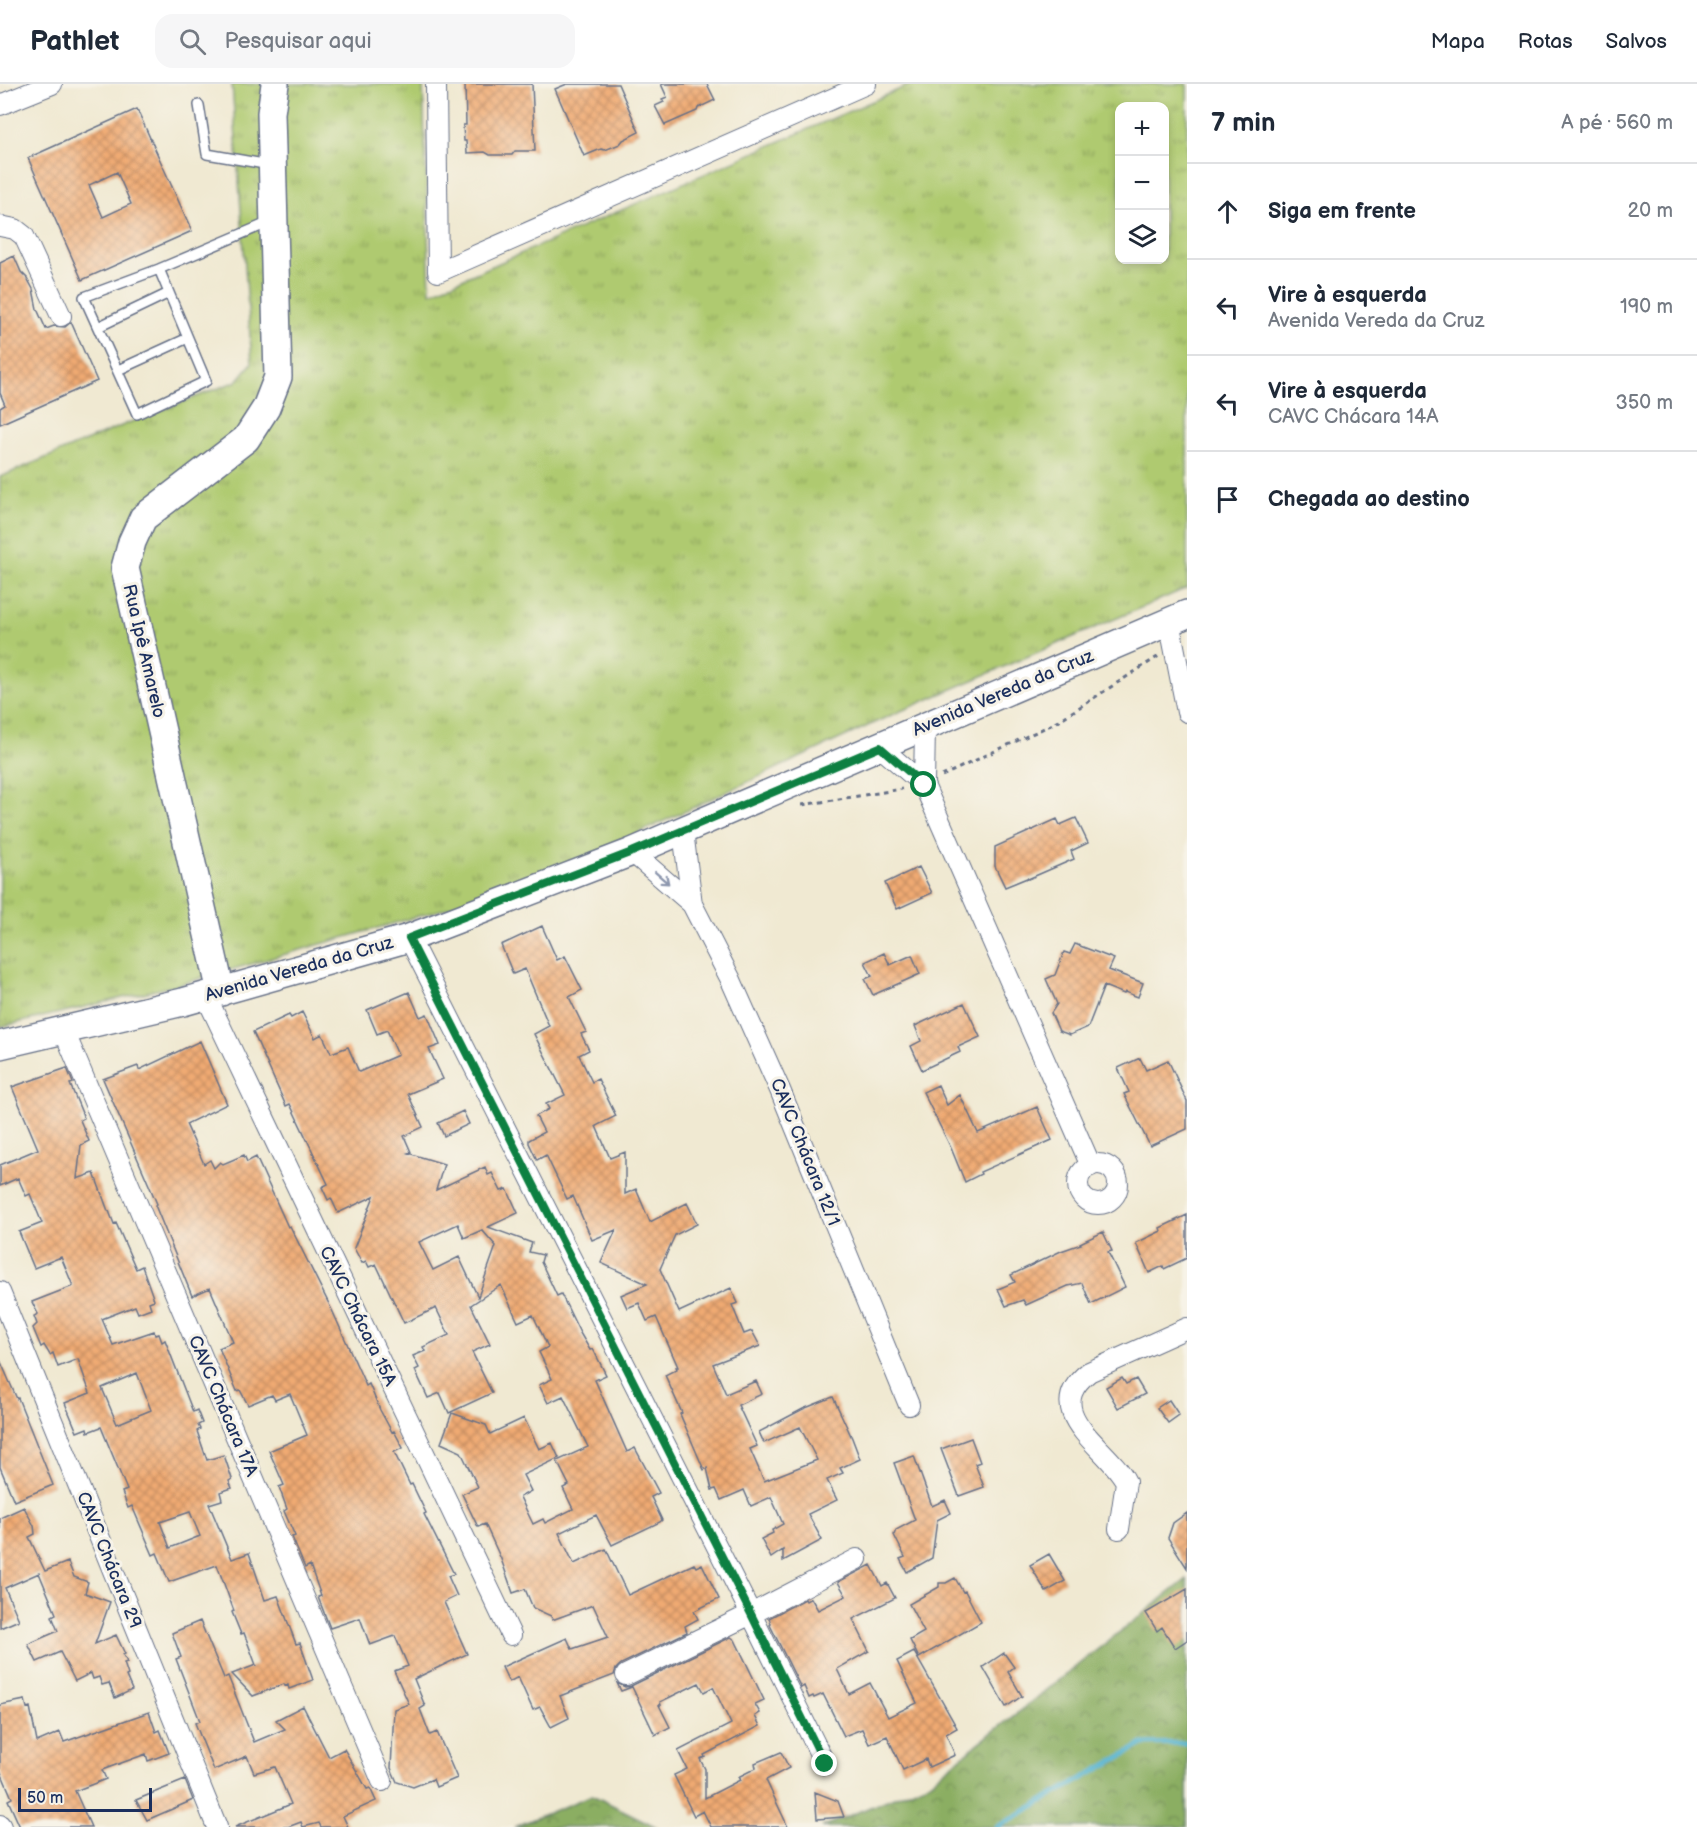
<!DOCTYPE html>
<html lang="pt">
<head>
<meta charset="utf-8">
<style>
  body { margin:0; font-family:"Balsamiq Sans",sans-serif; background:#f6f6f7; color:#1f2937 }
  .controls { position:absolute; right:18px; top:18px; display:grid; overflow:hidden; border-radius:12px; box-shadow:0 3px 9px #0003 }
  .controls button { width:54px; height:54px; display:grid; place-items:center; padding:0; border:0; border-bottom:2px solid #e0e1e3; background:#fff; color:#1f2937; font:30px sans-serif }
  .scale { position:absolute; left:18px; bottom:15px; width:134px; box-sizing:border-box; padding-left:6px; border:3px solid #1b2f5e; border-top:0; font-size:16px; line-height:21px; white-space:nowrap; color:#1b2f5e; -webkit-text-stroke:4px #f7f3e8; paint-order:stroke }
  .stop { position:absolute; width:18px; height:18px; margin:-14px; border:4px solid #0b8043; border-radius:50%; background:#fff }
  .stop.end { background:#0b8043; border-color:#fff; box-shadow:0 2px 6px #0008 }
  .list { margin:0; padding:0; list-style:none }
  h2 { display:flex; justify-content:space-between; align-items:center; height:78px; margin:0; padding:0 24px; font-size:26px }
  h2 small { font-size:20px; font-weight:400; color:#747a83 }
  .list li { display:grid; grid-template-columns:39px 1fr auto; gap:18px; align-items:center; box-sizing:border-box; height:96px; padding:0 24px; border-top:2px solid #e0e1e3 }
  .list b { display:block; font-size:22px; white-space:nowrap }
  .list p { margin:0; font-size:20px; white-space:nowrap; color:#747a83 }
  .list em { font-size:20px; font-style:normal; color:#747a83 }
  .icon { flex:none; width:33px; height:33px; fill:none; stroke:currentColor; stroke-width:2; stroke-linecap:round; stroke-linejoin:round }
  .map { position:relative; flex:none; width:1187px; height:1743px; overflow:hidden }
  header { display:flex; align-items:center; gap:36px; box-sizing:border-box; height:84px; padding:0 30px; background:#fff; border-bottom:2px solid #e0e1e3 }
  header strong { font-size:28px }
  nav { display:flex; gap:33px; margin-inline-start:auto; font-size:21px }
  .search { width:420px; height:54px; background:#f6f6f7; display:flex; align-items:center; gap:15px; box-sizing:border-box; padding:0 21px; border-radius:18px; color:#747a83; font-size:22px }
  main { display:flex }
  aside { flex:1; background:#fff }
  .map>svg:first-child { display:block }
  .grass { fill:url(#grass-tufts); stroke:#657c67; stroke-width:1.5; fill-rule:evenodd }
  .forest { fill:url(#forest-crowns); stroke:#536e60; stroke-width:1.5 }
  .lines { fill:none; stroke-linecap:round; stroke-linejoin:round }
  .stream { stroke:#52b3d1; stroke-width:5 }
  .building { fill:url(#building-cross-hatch); fill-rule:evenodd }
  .lane-casing { stroke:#667087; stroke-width:12 }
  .street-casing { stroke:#667087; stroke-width:22 }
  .secondary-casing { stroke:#667087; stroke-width:30 }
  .path { stroke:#667087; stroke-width:3; stroke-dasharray:4.5 4.5; stroke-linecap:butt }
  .lane { stroke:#fff; stroke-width:9 }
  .street { stroke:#fff; stroke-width:20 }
  .secondary { stroke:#fff; stroke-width:27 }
  .oneway { stroke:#8d97ae }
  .route { stroke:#0b8043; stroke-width:8 }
  .labels { text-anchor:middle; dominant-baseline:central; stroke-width:6; stroke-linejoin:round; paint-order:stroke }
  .street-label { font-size:18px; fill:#1b2f5e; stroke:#f7f3e8 }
</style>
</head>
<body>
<header>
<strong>Pathlet</strong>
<div class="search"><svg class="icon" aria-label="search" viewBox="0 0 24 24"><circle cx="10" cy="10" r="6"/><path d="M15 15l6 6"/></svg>Pesquisar aqui</div>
<nav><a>Mapa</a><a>Rotas</a><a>Salvos</a></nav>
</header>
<main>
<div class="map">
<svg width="1187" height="1743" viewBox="0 0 1187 1743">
  <defs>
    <pattern id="grass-tufts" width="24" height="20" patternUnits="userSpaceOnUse" patternTransform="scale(1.5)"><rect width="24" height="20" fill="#afca70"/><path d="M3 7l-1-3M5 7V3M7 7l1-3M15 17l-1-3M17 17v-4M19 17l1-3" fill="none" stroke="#8ea45f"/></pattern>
    <pattern id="forest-crowns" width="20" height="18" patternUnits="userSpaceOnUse" patternTransform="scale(1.5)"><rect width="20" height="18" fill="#8bae62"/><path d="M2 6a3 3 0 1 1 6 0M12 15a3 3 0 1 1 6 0" fill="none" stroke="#718e54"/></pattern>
    <pattern id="building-cross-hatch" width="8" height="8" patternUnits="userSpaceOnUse" patternTransform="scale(1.5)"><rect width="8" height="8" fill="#f0aa72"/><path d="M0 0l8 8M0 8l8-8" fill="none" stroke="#c28b61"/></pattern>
  </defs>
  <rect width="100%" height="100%" fill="#f7f3e8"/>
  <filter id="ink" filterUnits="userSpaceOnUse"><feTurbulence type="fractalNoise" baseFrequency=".0167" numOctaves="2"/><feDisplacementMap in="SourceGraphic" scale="12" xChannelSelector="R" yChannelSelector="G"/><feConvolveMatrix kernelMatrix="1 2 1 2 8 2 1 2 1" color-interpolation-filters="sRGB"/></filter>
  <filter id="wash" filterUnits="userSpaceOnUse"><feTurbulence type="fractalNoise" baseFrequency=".008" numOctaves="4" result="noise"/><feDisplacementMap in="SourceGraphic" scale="24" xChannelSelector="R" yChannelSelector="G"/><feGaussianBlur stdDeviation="1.35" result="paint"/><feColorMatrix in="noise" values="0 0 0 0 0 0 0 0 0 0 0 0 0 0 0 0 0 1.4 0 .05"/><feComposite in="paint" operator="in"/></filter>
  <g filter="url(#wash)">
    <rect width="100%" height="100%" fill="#f0e9d2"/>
    <path class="grass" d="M232,0H423L430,209L912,0H1187V504L887,633L525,802L177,901L0,943V393L131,338L237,297L252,279ZM1120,22H1164V176H1120Z"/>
    <path class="forest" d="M1187,1495V1743H822L928,1699Z
      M592,1711L657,1743H514Z"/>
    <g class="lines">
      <path class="stream" d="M997,1743L1143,1660L1187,1659"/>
    </g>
    <g id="blocks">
      <path class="building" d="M465,0H532L535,67H515L512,71H490L485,68L467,69L466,57H464L463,41H466Z
        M567,0H618L639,48L623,56L620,60L605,66L601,65L584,72L555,5Z
        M661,0H707L715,16L698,24L697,27L665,41L655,22L664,18L662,15L667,13Z
        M137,25L192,147L82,196L28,74ZM117,88L131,120L103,133L89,101Z
        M14,172L21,188L27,194L33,205L37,225L46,245L54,242L65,243L71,238L97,297L0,340V324L5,321L0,309V179Z
        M1076,734L1088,759L1071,767L1074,775L1028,795L1027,794L1005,803L995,782V763L1057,735L1060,741Z
        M919,783L932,809L897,825L885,799Z
        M542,842L557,876L565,872L582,906L569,913L586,948L581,950L589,966L579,971L592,998L598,995L616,1032L596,1042L610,1074L625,1068V1110L636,1105L650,1138L687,1119L697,1140L675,1151L660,1185L679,1228L731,1204L738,1219L732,1221L744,1250L752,1247L760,1262L713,1280L726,1310L756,1297L762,1310L738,1321L757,1362L750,1365L764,1397L817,1376L800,1343L764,1359L759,1348L803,1325L833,1313L852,1354L860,1375L840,1384L843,1389L827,1396L837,1416L808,1430L822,1456L783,1477V1466L771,1474L761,1455L773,1449L772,1446L783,1440L771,1413L751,1422L744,1406L721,1416L716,1405L712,1406L707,1384L704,1386L680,1330L682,1329L665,1291L677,1285L676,1283H678L657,1235L656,1233L647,1237L639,1219L627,1224L621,1211L647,1200L601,1179L616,1146L592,1156L573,1112L567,1115L546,1071L537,1076L529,1059V1056L544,1048L536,1032L549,1025L546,1020L565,1011L534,950L549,942L525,885L513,890L501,861Z
        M1075,860L1114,875L1109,886L1143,899L1138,913L1125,908L1124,910L1104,902L1088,943L1070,951L1059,947L1051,929L1057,920L1046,895L1055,891L1064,868L1070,870Z
        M884,869L890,881L912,871L920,890L873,911L865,895L872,892L865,878Z
        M409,908L420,933L427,930L440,961L429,965L443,995L408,1010L423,1043L404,1052L411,1068L408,1069L444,1080L436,1106L485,1083L488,1091L492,1089L501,1107L507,1105L518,1129L488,1143L532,1159L529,1168L543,1171L541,1178L557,1212L561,1210L580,1249L590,1266L593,1265L606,1291L595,1296L627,1368L635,1364L659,1409L651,1413L662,1436L660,1438L612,1461L596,1431L559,1449L574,1480L606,1465L628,1511L694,1480L696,1483L702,1480L719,1515L694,1527L698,1535L685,1542L687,1548L621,1580L616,1585L614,1591L560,1612L569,1634L551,1643L540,1623L533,1626L518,1593L509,1598L502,1583L567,1554L572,1565L608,1553L593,1521L552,1536L551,1532L533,1524L525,1505L513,1509L501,1475L485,1440L478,1443L462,1410L478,1403L461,1368L441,1359L452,1329L486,1341L490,1350L524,1334L539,1365L552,1359L559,1374L523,1391L531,1407L520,1413L533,1440L543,1435L545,1439L573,1425L563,1404L569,1401L557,1377L588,1363L563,1312L548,1319L539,1301L552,1295L539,1268L548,1263L533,1231L518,1238L501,1201L471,1221L490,1260L472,1268L492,1309L449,1329L440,1309L428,1314L415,1286L419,1284L413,1272L425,1267L423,1263L449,1251L437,1226L436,1224L404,1239L376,1180L369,1183L366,1177L362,1179L354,1164L374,1112L338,1129L331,1114L328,1116L322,1103L328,1100L290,1020L286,1022L253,948L289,931L291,934L302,928L315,954L322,950L331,969L348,963L359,988L398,971L387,946L377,950L367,926ZM458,1140L464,1154L482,1146L496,1162L478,1213L459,1173L433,1186L419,1158Z
        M964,919L980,953L958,963L960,968L922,986L911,962L921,957L915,942Z
        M200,957L227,1020L186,1040L204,1080L210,1076L214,1084L220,1078L223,1080L244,1071L247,1078L256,1073L288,1143L290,1142L332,1226L366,1302L369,1300L380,1326L392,1348L394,1347L403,1364L394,1368L410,1401L412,1400L426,1429L424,1430L454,1490L448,1492L457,1512L444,1518L467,1570L414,1595L425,1622L420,1625L430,1651L437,1648L457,1694L436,1703L433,1695L413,1703L397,1698L391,1684L394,1625L409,1620L394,1587L408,1582L395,1552L370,1561L360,1534L330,1544L318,1513L321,1512L310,1481L305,1484L292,1453L295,1452L284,1427L287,1425L279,1403L284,1401L269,1367L307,1351L290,1310L275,1316L272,1311L248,1321L240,1306L237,1307L219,1264L233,1258L210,1204L192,1212L155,1121L157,1120L149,1101L103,995L138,982L139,986Z
        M1140,974L1146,986L1168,976L1187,1017V1045L1150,1062L1124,1010L1129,1008L1118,984Z
        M67,984L73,999L70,1000L84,1034L80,1036L89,1057L81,1061L77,1095L94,1089L108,1127H109L114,1140L116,1139L136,1185L142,1182L154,1216L149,1218L151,1224L138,1229L135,1222L102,1235L113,1261L154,1247L155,1251L159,1250L162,1258L165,1256L193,1328L197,1326L202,1339L198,1341L200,1345L197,1347L207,1376L224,1371L232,1395L229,1397L232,1404L220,1408L222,1416L209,1420L232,1475L249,1469L265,1516L278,1512L296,1560L300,1559L313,1596L289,1605L288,1601L285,1602L284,1600L253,1612L232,1590L256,1581L244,1549L241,1550L232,1528L234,1527L217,1481L169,1498L157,1469L153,1471L132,1422L128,1424L122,1408L127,1406L101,1343L88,1348L87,1344L77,1348L65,1319L90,1309L78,1275L58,1283L53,1269L50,1271L44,1261L41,1263L33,1244L37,1240L34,1232L38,1230L32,1218L73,1202L61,1173L34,1184L19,1148L42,1139L30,1110L26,1112L18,1094L0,1102V1081L38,1065L12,1003ZM137,1289L151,1326L117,1340L102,1304ZM190,1428L200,1452L170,1464L160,1438Z
        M938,1001L947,1021L960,1011L978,1049L1037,1023L1052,1056L980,1088L981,1090L965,1098L951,1064L923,1008Z
        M463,1027L469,1040L444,1052L438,1039Z
        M1187,1131V1174L1164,1185L1163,1182L1149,1189L1136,1159L1161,1147L1160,1144Z
        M1103,1148L1112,1167L1108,1168L1125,1203L1091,1220L1082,1199L1068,1202L1026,1221L1023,1216L1006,1222L998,1205L1015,1198L1011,1191L1061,1167L1081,1160L1080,1159Z
        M0,1276L17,1315L18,1314L53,1401L14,1417L0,1383Z
        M1122,1294L1126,1300L1136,1295L1145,1310L1118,1324L1106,1303Z
        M1169,1316L1179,1331L1168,1339L1157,1324Z
        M971,1354L980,1378L975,1380L984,1403L959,1412L941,1365Z
        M914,1372L932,1422L945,1416L951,1429L937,1436L932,1474L907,1488L900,1475L905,1473L894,1451L896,1446L915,1436L894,1379Z
        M24,1423L34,1442L35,1450L29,1453L45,1487L68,1478L74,1493L88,1498L85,1509L110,1518L95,1560L116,1551L125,1570L123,1571L127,1578L124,1579L128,1591L126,1592L132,1606L115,1614L109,1599L102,1601L99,1593L93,1595L91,1589L75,1597L60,1568L37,1578L28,1560L58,1547L52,1532L56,1530L39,1489L5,1504L19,1536L0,1544V1434Z
        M1187,1429V1484L1168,1454L1173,1439Z
        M1049,1470L1065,1497L1046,1508L1030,1481Z
        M871,1481L882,1502L887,1499L895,1514L853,1535L869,1567L837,1585L849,1610L870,1599L888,1633L917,1619L897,1577L914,1568L957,1644L946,1650L955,1671L929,1683L926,1675L903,1686L887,1652L869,1660L862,1645L844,1652L823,1610L814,1614L813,1612L809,1614L804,1602L801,1604L770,1541L771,1540L769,1534L805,1515L806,1517L811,1514L818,1526L846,1512L838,1498Z
        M955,1494L963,1508L965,1507L981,1538L919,1574L910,1556L924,1548L909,1520L939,1503V1499H946Z
        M1187,1505V1556L1175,1564L1162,1543L1157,1547L1146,1529Z
        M200,1537L224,1594L228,1592L254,1658L285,1645L276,1636L303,1622L329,1673L344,1665L367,1705L370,1704L376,1717L343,1732L348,1743H321L319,1739L303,1743L301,1738L288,1743H235L291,1720L275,1683L254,1689L247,1672L214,1686L195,1639L200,1637L176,1575L181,1573L172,1549Z
        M731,1553L735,1556L764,1616L755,1620L760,1629L755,1632L760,1642L704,1671L705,1673L700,1675L705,1685V1714L740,1696L738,1693L756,1684L755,1679L781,1668L789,1684L766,1696L788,1743H711L703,1727L694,1732L674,1691L687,1685L678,1667L731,1640L713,1603L704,1608L699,1599L660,1618L661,1621H659L670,1643L655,1651L632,1603L621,1607L617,1599L625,1603L631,1602Z
        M1004,1569L1014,1583L1008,1588L1022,1612L1006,1623L983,1583Z
        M25,1616L27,1624L30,1623L37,1658L60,1648L64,1658L149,1628L156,1648L160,1646L169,1669L148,1677L146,1670L102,1686L106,1695L75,1707L91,1743H20L8,1716L12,1714L0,1686V1621Z
        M185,1696L193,1716L147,1736L136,1716Z
        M815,1708L838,1717L844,1733L817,1735Z"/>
    </g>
  </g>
  <g filter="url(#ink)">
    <use href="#blocks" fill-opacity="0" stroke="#667087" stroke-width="1.5"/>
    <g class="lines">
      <defs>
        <path id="lane" d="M199,21L207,70L270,81
          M159,185L206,297L137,330L84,213L159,185L270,138
          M98,243L169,209
          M118,286L188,254"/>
        <path id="street" d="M436,0L438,188L866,0
          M0,21L52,0
          M0,142L15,145L24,152L61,232
          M1169,537L1187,628
          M925,643L924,701L1091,1082
          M880,663L924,701
          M683,747L692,820L730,894L780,1006L909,1321
          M632,768L692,820
          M409,854L751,1530L825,1680
          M206,912L511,1551
          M64,947L382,1697
          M1078 1100a20 20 0 1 1 40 0a20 20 0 1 1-40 0Z
          M0,1208L217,1743
          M1119,1445L1126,1398C1109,1363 1037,1329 1089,1288L1187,1244
          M626,1591L751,1530L857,1475
          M0,1741L1,1743"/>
        <path id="secondary" d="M221,908L125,484L132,458L143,434L246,355L266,324L278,293L271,29L275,0
          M0,961L183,918L409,854L632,768L1187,530"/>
      </defs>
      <use href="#lane" class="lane-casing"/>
      <use href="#street" class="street-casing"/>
      <use href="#secondary" class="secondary-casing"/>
      <path class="path" d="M942,692L1055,639L1159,572
        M802,721L902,705"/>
      <use href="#lane" class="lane"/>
      <use href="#street" class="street"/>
      <use href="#secondary" class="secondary"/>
    </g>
    <defs><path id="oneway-shaft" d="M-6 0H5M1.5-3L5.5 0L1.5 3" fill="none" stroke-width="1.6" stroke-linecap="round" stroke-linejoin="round" transform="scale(1.5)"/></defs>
    <use class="oneway" href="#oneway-shaft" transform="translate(662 794) rotate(41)"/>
  </g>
  <g class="lines" filter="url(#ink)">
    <path class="route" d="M825,1680L751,1530L409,854L632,768L880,663L924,701"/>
  </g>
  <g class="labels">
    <g class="street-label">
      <text transform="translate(144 567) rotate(77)">Rua Ipê Amarelo</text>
      <text transform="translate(1003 609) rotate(-23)">Avenida Vereda da Cruz</text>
      <text transform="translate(299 885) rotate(-16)">Avenida Vereda da Cruz</text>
      <text transform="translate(805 1068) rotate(68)">CAVC Chácara 12/1</text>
      <text transform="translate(358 1232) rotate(64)">CAVC Chácara 15A</text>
      <text transform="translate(223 1322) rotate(67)">CAVC Chácara 17A</text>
      <text transform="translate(109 1476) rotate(68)">CAVC Chácara 29</text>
    </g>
  </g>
</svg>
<div class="controls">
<button>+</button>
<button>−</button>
<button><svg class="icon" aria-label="layers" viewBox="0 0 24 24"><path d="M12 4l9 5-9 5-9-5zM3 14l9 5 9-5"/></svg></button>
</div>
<div class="scale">50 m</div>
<div class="stop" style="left:924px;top:701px"></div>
<div class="stop end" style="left:825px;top:1680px"></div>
</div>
<aside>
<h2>7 min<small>A pé · 560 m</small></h2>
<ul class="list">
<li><svg class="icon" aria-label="ahead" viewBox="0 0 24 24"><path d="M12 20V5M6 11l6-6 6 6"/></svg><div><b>Siga em frente</b></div><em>20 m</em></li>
<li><svg class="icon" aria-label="left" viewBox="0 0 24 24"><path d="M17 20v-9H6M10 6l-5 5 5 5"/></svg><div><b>Vire à esquerda</b><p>Avenida Vereda da Cruz</p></div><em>190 m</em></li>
<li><svg class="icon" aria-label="left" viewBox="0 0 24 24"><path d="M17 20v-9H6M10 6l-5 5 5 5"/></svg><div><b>Vire à esquerda</b><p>CAVC Chácara 14A</p></div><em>350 m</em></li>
<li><svg class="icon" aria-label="arrive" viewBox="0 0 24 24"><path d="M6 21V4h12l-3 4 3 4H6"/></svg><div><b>Chegada ao destino</b></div></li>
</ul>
</aside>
</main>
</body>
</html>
